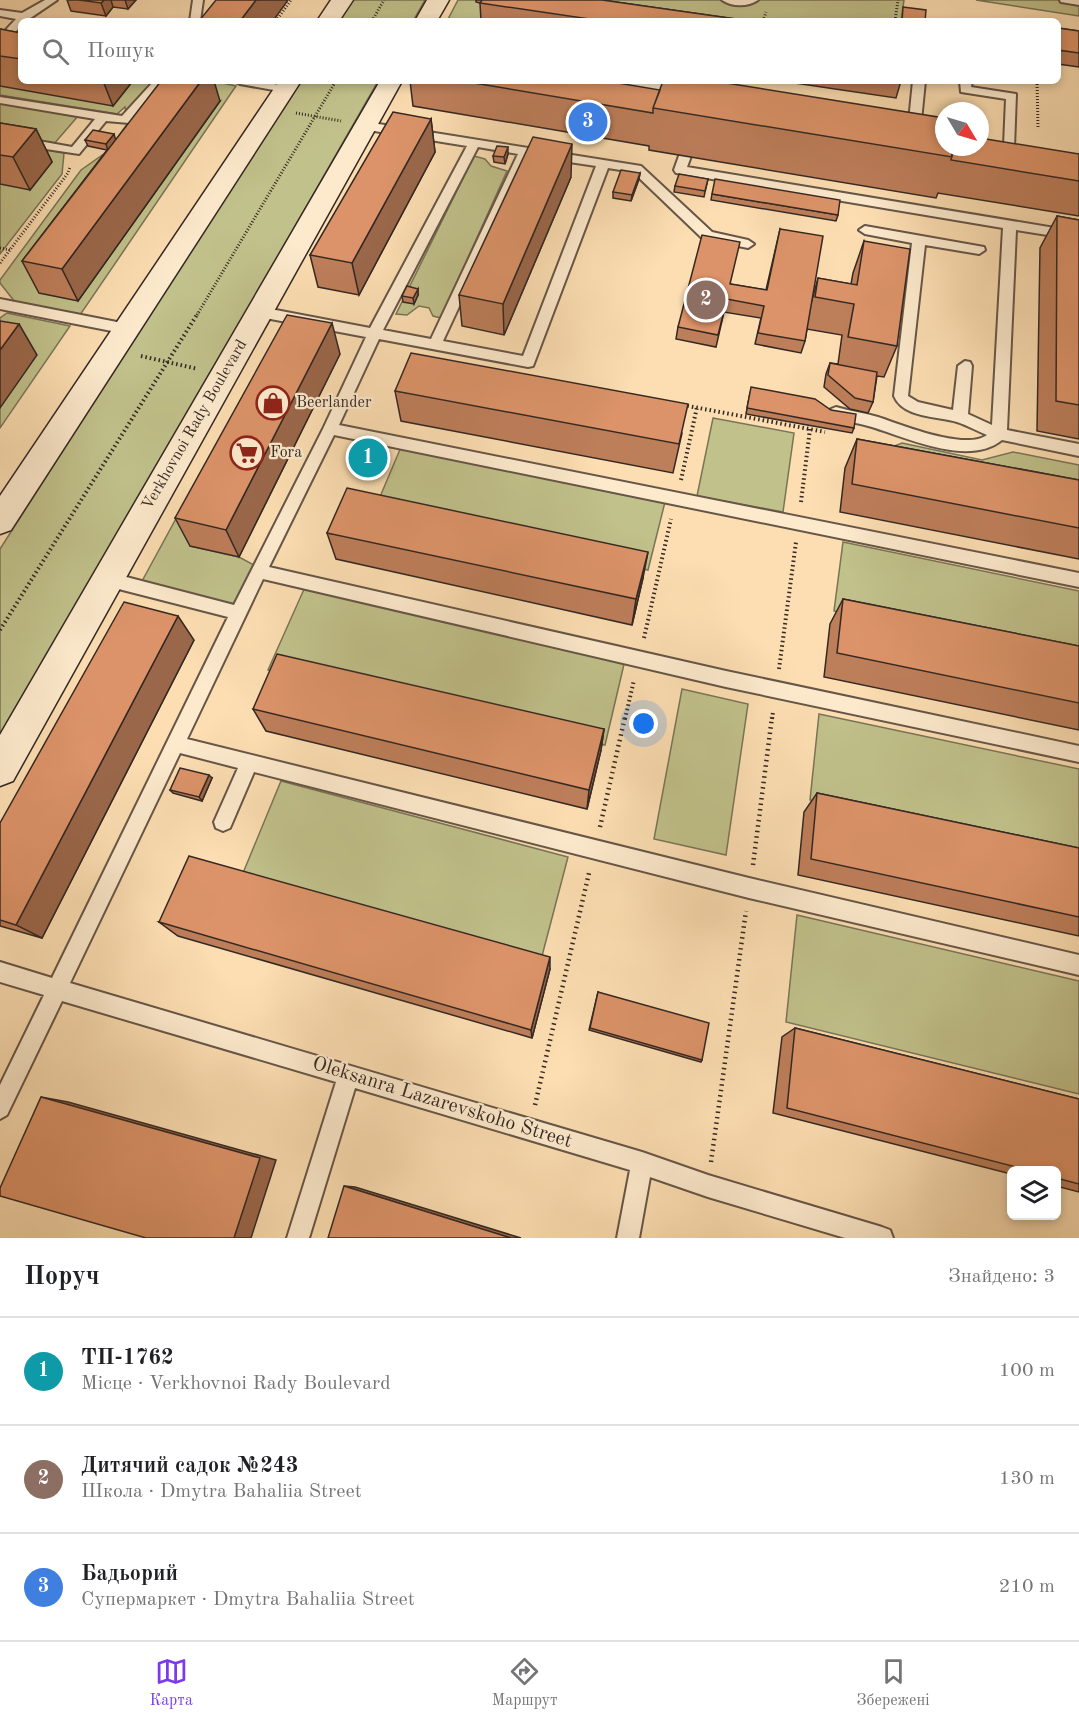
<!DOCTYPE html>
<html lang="uk">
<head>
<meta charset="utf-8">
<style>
  body { margin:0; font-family:"Old Standard TT",serif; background:#f2f2f2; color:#202124 }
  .controls { position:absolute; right:18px; bottom:18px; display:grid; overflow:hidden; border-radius:9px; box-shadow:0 3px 9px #0003 }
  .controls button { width:54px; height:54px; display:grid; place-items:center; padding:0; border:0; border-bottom:2px solid #e0e0e0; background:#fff; color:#202124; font:30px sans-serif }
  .compass { position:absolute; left:935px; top:102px; width:54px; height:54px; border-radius:50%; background:#fff; box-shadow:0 3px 9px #0003; rotate:128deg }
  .you { position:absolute; left:644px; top:724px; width:21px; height:21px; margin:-15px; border:4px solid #fff; border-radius:50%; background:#1a73e8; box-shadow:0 0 0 9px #1a73e833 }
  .badge { display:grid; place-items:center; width:39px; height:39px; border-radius:50%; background:#7c3aed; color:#fff; font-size:20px; font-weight:700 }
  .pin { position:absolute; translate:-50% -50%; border:3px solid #fff; box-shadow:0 2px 6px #0006 }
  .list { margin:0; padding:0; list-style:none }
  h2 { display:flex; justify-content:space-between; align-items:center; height:78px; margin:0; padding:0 24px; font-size:26px }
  h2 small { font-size:20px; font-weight:400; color:#757577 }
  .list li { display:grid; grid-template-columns:39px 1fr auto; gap:18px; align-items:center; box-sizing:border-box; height:108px; padding:0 24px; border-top:2px solid #e0e0e0 }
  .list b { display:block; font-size:22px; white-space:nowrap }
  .list p { margin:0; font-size:20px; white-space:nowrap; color:#757577 }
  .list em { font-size:20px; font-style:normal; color:#757577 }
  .icon { flex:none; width:33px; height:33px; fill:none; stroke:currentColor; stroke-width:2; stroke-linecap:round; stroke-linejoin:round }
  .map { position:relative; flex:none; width:1079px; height:1238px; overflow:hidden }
  .search { position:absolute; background:#fff; box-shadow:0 3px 9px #0003; left:18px; right:18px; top:18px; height:66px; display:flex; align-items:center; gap:15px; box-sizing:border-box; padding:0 21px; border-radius:9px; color:#757577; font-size:22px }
  .sheet { height:402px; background:#fff }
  nav { display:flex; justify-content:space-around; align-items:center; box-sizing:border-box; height:84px; border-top:2px solid #e0e0e0; background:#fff; font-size:16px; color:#757577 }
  nav a { display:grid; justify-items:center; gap:3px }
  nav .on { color:#7c3aed }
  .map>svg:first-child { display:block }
  .green { fill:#c1c18b; stroke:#7a7457; stroke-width:1.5 }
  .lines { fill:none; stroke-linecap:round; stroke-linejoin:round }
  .lane-casing { stroke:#665647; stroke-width:4 }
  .street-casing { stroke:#665647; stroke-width:3 }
  .secondary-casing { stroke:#342823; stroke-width:3 }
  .path-far2 { stroke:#342823; stroke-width:3; stroke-dasharray:1 2; stroke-linecap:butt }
  .path-far1 { stroke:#342823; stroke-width:4; stroke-dasharray:1.5 3; stroke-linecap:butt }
  .path { stroke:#342823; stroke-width:4.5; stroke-dasharray:1.5 4; stroke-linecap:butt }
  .lane { fill:#fdeacd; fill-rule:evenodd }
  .street { fill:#fdeacd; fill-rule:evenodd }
  .secondary { fill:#fdeacd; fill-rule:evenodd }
  .wall { fill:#bd7e5a; stroke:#342823; stroke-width:1.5 }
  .shaded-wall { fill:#9a674a; stroke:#342823; stroke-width:1.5 }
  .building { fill:#dc9369; stroke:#342823; stroke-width:1.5 }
  .labels { text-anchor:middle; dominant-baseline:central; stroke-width:4.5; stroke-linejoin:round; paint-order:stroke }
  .poi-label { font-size:16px; fill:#342823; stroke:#fdeacd; text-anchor:start }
  .street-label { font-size:16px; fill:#342823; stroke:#fdeacd }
  .near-street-label { font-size:20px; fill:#342823; stroke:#fdeacd }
</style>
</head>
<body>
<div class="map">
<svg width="1079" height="1238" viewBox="0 0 1079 1238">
  <rect width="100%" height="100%" fill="#fcdeb2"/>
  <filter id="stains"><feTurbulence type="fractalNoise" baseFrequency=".00333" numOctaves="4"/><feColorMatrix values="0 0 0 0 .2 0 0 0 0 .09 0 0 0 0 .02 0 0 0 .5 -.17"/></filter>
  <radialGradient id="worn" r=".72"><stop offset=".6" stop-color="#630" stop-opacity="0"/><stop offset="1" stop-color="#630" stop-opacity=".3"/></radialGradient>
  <path class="green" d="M352,0H425L413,21H339Z
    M458,0H477V2L490,4L481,21H447Z
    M545,0H904L901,21H606Z
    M976,0H1079V16Z
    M0,47L21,81H214L236,86L80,315L15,302L0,283V280L81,170L108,151L128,123L125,107L117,114L0,95Z
    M300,81H378L0,743V549Z
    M0,102L79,115L53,145L0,135Z
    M0,142L64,153L62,174L0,254Z
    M474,156L485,159L491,166L507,171L441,318L433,316L429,308L419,306L407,315L396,314Z
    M7,313L70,326L0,428V318Z
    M713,418L794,433L783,512L697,496Z
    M902,443L982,460L1013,452L1079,465V505L859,460Z
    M401,447L665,502L648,570L374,511Z
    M197,480L190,546L239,557L254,565L234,604L141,583Z
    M843,542L1079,591V665L834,611Z
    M305,587L625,660L605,745L268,670Z
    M682,689L748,704L726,855L654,839Z
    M819,714L1079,769V859L810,800Z
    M281,781L568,857L542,956L243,873Z
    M797,915L1079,981V1094L786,1022Z"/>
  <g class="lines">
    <defs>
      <path id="lane" d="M45,0H57L26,21H21V26L9,39H1V35L16,19L0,16V10L22,13Z
        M193,0H203L200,21H190Z
        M722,0H758C748,7 732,7 722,0Z
        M1060,0H1079V5L1061,2Z
        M154,81H166L129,123L106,121L79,154L0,142V134L72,147L95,119L0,103V97L122,116Z
        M234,81H259L289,87L291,89L285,92L240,84Z
        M913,81H925L920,131L914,135L908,131Z
        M960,81H972L971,87L1016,94L1014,148L1010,149L1004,145L1006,99L961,92Z
        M366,122L641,166L712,232L748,240L754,244L748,248L703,239L633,172L608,168L533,366L528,367L379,339L339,425L1079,573V587L334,435L269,567L726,671L1079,746V762L726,687L263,579L187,739L749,878L1079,955V975L749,898L254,772L230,828L223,831L216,828L214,822L238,768L180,753L70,983L642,1152L708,1175L882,1227L890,1230L893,1238H845L708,1197L650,1177L639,1238H617L630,1170L355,1088L309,1238H287L336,1082L62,1001L7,1115L0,1119V1085L44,995L0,982V962L52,978L228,617L107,586L101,584L99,579L101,574L107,572L234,605L323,429L366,337L260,317L253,312L260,307L370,328L467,146L362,129L360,126ZM478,147L518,154L431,339L383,330ZM529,156L596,166L523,356L443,341Z
        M685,152L691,156L687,167L1079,232V240L1016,230L1007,430L1079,444V456L1002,440C969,467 907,438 872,427C858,423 844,421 831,417L829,413L831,409L836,407C850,411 864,413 878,417C902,425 965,451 987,435C977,431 967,425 957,422C937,416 903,418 894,396L912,243L865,234L859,230L865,226L984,247L985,250L979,254L925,245L908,396L918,402L953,410L958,366L965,361L970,362L972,366L968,414L992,425L1003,228L676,173L674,170L679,156Z
        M0,299L127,324L134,329L127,334L0,309Z"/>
      <path id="street" d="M602,81C639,81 675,82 711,91L714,96L711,101L703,103L613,88L605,86Z"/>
      <path id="secondary" d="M331,0H353L339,21H317Z
        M427,0H449L437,21H415Z
        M279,81H301L11,530L0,534V496Z
        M380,81H402L13,781L0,786V735Z"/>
    </defs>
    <use href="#lane" class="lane-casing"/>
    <use href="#street" class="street-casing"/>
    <use href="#secondary" class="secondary-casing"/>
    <path class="path-far2" d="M276,21L291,0
      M372,21L384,0
      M763,21L766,12
      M895,21L898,0
      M1037,81L1038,127
      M296,113L341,121
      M0,248L10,250
      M0,263L68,173L70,167
      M197,315L336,81"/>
    <path class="path-far1" d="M141,356L198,369
      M683,405L825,432
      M681,480L697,407
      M801,502L810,429
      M0,630L198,313
      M644,638L671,519
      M779,669L796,542
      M625,719L634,680
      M772,719L773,712"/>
    <path class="path" d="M600,827L625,717
      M753,865L772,717
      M535,1105L589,873
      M711,1162L746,911"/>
    <use href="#lane" class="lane"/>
    <use href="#street" class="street"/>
    <use href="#secondary" class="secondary"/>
  </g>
  <path class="wall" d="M67,0H136L128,9L113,7L106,16L71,11Z
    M476,0H602L750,21H481L480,3L476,2Z
    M1058,28L1079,31V67L1058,64Z
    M0,29L21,33V81H132V82L113,106L0,86Z
    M410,81H606L944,147L1079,154V216L938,193L936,198L649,150V146L413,106Z
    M781,81H901L896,98Z
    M220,101L78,301L39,293L22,261L107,150L88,146L85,140H116Z
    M431,119L435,152L359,295L318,287L310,255Z
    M0,123L36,129L52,162L30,190L0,184Z
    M508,154L505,164L494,162L493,156Z
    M640,173L639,179L631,201L613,198V192Z
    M571,177L504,335L462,326L459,295Z
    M708,179L704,197L674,192L675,186Z
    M712,194L838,215L836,221L711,200Z
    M1057,216L1079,220V439L1037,431L1040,248Z
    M780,229L812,300L818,278L851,284L853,273L864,241L897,346L884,377L877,376L873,402L868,413L850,409L824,387L826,374L830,363L838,364L842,335L807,329L805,341L801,353L755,344L761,318L724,312L716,347L676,339L678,327L731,284L766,290Z
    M418,289V295L414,304L403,302L402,296Z
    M340,354L239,557L190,546L175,518Z
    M395,391L682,433L673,473L401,421Z
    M750,393L854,428L852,433L746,414Z
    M857,439L1079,480V559L840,512L845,468Z
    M379,444L381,450L371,470L355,466L353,461Z
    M327,533L643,578L632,625L336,559Z
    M843,599L1079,646V730L824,677L830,624Z
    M194,640L42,938L0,926V823Z
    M253,709L604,729L601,750L587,809L266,731Z
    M212,778L202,801L173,793L170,790Z
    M817,793L1079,848V936L798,875L804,812Z
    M159,922L550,969L532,1038L178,936Z
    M598,992L702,1060L701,1062L589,1030Z
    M795,1028L1079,1099V1192L1056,1186V1170H1011V1174L773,1113L782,1037Z"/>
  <path class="shaded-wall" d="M104,0H111L113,7L106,16L101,3Z
    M125,0H136L128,9Z
    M256,0H288L273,21H240Z
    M103,81H132V82L113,106Z
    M201,81H214L220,101L78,301L62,269Z
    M431,119L435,152L359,295L352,263Z
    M36,129L52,162L30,190L13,157Z
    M114,134L116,141L108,151L106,144Z
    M572,144L571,177L504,335L503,304Z
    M508,147V154L505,164L504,157Z
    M640,173L639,179L631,201L632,195Z
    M418,289V295L414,304L413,298Z
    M332,323L340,354L239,557L226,530Z
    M19,324L37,355L0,408V350Z
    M379,444L381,450L371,470L370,465Z
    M648,552L643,578L632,625L636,599Z
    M178,616L194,640L42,938L16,925Z
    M604,729L601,750L587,809L589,790Z
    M209,775L212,778L202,801L199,797Z
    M550,957V969L532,1038L531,1030Z
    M41,1097L68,1102L276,1160L251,1238H234Z
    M344,1186L355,1187L521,1238H511Z"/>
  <path class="building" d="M79,0H104L101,3Z
    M216,0H256L240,21H199Z
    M482,0H602L750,21H603L480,3Z
    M903,7L926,10L925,21H902Z
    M1058,28L1079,31V53L1058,50Z
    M0,29L21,33V59L0,56Z
    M161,81H201L62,269L22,261Z
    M462,81H606L660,90L653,108V113Z
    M663,81H714L944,118V147H953L952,157L653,108Z
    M393,112L431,119L352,263L310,255Z
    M0,123L36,129L13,157L0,155Z
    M93,130L114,134L106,144L85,140Z
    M533,137L572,144L503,304L459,295Z
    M980,138L1079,154V181L951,160L953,147H980Z
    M497,146L508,147L504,157L493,156Z
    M621,170L640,173L632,195L613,192Z
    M679,174L708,179L705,191L675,186Z
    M715,179L840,200L838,215L712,194Z
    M1057,216L1079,220V405L1056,401Z
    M780,229L823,236L805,341L758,333L764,306L727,299L718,335L678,327L702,235L740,242L730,284L767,290Z
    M864,241L910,249L897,346L848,337L854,304L815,297L818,278L857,285Z
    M407,286L418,289L413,298L402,296Z
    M287,315L332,323L226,530L175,518Z
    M0,321L19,324L0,350Z
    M411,353L688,404L679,444L395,391Z
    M830,363L877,372L873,402L855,398L828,375Z
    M751,387L815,399L831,410L856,414L854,428L747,408Z
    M857,439L1079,480V528L852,484Z
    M363,441L379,444L370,465L353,461Z
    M347,488L648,552L636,599L327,533Z
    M843,599L1079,646V703L837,653Z
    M124,602L178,616L16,925L0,920V823Z
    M277,654L604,729L589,790L253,709Z
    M180,768L209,775L199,797L170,790Z
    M817,793L1079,848V917L811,859Z
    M189,856L550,957L531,1030L159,922Z
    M598,992L709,1023L702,1060L590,1028Z
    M795,1028L1079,1099V1184L1056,1178V1170H1028L787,1108Z
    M41,1097L260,1158L234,1238H146L0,1196V1188Z
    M344,1186L511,1238H328Z"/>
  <defs>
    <symbol id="shop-ring" viewBox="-11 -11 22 22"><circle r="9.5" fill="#fdeacd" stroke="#8f2418" stroke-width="1.5"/><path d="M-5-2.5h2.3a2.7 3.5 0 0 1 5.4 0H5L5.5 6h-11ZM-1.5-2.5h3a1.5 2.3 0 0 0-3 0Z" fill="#8f2418"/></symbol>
    <symbol id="supermarket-ring" viewBox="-11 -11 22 22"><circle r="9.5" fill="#fdeacd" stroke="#8f2418" stroke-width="1.5"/><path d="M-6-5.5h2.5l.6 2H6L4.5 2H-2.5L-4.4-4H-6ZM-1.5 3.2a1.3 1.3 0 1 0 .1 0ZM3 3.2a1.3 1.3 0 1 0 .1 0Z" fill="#8f2418"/></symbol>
  </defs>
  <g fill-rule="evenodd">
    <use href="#shop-ring" x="254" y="384" width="38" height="38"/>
    <use href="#supermarket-ring" x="228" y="434" width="38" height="38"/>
  </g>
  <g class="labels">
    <g class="poi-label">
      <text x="296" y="403">Beerlander</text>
      <text x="270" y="453">Fora</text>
    </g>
    <g class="street-label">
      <text transform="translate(195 425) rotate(-60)">Verkhovnoi Rady Boulevard</text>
    </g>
    <g class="near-street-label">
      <text transform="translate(442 1103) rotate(17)">Oleksanra Lazarevskoho Street</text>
    </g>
  </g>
  <rect width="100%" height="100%" filter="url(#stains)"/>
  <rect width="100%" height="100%" fill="url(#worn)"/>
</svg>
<div class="controls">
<button><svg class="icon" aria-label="layers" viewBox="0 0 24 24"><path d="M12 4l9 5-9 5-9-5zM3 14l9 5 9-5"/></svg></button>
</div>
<svg class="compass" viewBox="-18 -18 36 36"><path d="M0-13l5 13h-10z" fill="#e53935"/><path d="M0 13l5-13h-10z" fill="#757577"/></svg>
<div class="you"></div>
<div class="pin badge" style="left:368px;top:458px;background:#0f9aa8">1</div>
<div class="pin badge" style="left:706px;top:300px;background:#8d6e63">2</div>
<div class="pin badge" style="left:588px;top:122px;background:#3f7fe0">3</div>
<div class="search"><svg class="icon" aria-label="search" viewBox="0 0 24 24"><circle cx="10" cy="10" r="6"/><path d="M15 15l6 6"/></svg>Пошук</div>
</div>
<section class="sheet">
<h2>Поруч<small>Знайдено: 3</small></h2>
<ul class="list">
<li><span class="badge" style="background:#0f9aa8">1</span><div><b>ТП-1762</b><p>Місце · Verkhovnoi Rady Boulevard</p></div><em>100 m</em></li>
<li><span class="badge" style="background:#8d6e63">2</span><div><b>Дитячий садок №243</b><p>Школа · Dmytra Bahaliia Street</p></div><em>130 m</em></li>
<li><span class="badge" style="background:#3f7fe0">3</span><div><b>Бадьорий</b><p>Супермаркет · Dmytra Bahaliia Street</p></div><em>210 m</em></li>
</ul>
</section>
<nav>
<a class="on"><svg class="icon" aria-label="map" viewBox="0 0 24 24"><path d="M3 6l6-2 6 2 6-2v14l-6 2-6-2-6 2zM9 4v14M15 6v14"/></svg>Карта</a>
<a><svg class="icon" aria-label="directions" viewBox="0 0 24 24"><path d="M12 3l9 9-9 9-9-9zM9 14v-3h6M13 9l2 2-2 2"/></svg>Маршрут</a>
<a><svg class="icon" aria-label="saved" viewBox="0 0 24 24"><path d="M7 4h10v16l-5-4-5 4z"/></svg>Збережені</a>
</nav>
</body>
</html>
